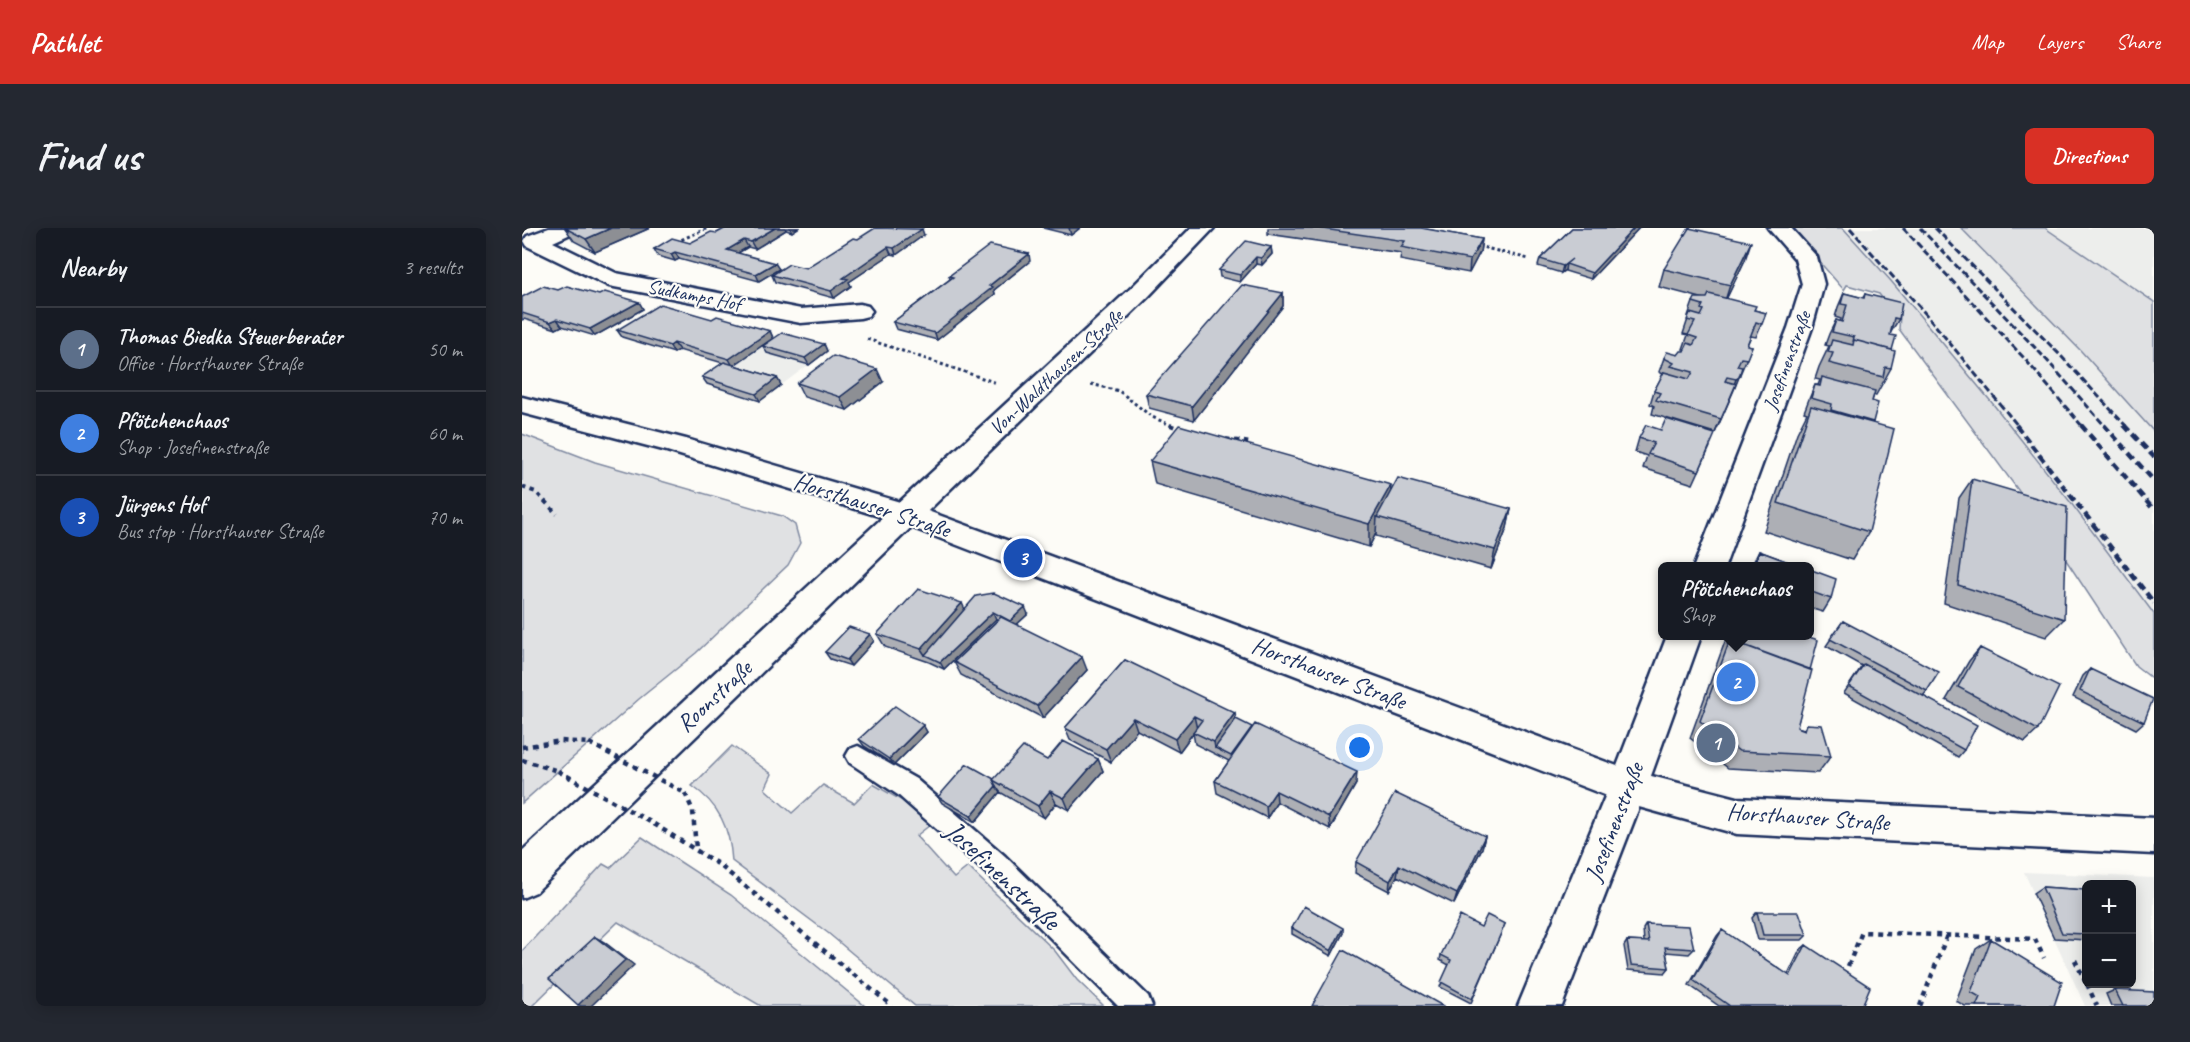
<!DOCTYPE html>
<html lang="en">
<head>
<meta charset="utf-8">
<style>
  body { margin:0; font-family:Caveat,sans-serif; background:#242831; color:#f1f3f6 }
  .controls { position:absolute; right:18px; bottom:18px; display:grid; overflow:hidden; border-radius:9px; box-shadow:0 3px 15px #0003 }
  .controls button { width:54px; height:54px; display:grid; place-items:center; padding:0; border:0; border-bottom:2px solid #363941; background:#171b24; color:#f1f3f6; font:30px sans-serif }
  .you { position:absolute; left:838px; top:520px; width:21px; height:21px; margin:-15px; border:4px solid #fff; border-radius:50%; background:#1a73e8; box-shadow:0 0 0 9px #1a73e833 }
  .badge { display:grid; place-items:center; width:39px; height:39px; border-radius:50%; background:#d93025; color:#fff; font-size:20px; font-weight:700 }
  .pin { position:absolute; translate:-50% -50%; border:3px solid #fff; box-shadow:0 2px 6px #0006 }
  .popup { position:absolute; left:1136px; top:334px; width:156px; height:78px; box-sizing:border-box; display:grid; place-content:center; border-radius:9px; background:#171b24; filter:drop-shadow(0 2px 4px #0005); font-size:20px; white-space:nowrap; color:#9ea1a6 }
  .popup b { font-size:22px; color:#f1f3f6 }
  .popup::after { content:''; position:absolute; left:50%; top:100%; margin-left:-12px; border:12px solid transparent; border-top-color:#171b24 }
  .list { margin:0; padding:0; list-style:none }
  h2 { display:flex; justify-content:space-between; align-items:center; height:78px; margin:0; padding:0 24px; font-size:26px }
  h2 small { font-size:20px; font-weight:400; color:#9ea1a6 }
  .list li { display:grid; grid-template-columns:39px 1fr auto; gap:18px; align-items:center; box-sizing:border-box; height:84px; padding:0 24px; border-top:2px solid #363941 }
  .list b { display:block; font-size:22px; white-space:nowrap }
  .list p { margin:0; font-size:20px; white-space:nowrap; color:#9ea1a6 }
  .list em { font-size:20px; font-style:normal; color:#9ea1a6 }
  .map { position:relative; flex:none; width:1632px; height:778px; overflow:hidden; border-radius:9px }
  header { display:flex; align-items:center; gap:36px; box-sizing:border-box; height:84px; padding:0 30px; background:#d93025; color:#fff }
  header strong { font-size:28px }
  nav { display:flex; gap:33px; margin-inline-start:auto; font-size:21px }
  .intro { display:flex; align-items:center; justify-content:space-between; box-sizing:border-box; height:144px; padding:0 36px }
  h1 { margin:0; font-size:42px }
  .button { padding:15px 27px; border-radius:9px; background:#d93025; color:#fff; font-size:21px; font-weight:700 }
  main { display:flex; gap:36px; padding:0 36px }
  aside { flex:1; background:#171b24; border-radius:9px; box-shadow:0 3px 15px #0003 }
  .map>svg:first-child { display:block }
  .built { fill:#edeeec; fill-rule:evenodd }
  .green { fill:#e0e1e3; stroke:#7e88a0; stroke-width:1.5 }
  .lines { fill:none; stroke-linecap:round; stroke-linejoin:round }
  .service-casing { stroke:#1b2f5e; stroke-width:5 }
  .minor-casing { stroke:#1b2f5e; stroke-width:5 }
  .tertiary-casing { stroke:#1b2f5e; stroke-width:5 }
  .secondary-casing { stroke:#1b2f5e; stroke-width:5 }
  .path-far2 { stroke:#1b2f5e; stroke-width:3; stroke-dasharray:3 3; stroke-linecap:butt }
  .path-far1 { stroke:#1b2f5e; stroke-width:4; stroke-dasharray:4.5 4.5; stroke-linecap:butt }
  .path { stroke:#1b2f5e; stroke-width:4.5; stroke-dasharray:5 5; stroke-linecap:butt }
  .service { fill:#fdfcf7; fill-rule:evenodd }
  .minor { fill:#fdfcf7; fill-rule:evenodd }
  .tertiary { fill:#fdfcf7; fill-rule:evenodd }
  .secondary { fill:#fdfcf7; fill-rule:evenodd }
  .rail-far1 { stroke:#1b2f5e; stroke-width:3; stroke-dasharray:7 3; stroke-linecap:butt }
  .rail { stroke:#1b2f5e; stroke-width:4.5; stroke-dasharray:8 4.5; stroke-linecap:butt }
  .path-bridge { stroke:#1b2f5e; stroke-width:4.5; stroke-dasharray:5 5; stroke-linecap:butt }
  .wall { fill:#adafb5; stroke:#1b2f5e; stroke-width:1.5 }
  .shaded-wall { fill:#8d8f94; stroke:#1b2f5e; stroke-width:1.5 }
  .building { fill:#c9ccd3; stroke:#1b2f5e; stroke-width:1.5 }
  .labels { text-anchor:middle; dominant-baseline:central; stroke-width:4.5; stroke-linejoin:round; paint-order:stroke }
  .far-street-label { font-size:20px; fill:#1b2f5e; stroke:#fdfcf7 }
  .street-label { font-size:24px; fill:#1b2f5e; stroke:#fdfcf7 }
  .near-street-label { font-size:28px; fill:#1b2f5e; stroke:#fdfcf7 }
</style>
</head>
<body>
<header>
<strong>Pathlet</strong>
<nav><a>Map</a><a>Layers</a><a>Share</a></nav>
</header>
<div class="intro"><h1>Find us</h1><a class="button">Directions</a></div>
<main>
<aside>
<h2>Nearby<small>3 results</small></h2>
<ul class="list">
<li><span class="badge" style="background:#5c6f8a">1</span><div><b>Thomas Biedka Steuerberater</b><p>Office · Horsthauser Straße</p></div><em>50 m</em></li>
<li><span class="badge" style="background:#3f7fe0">2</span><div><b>Pfötchenchaos</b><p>Shop · Josefinenstraße</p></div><em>60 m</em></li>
<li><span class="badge" style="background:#1a4fb4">3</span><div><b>Jürgens Hof</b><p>Bus stop · Horsthauser Straße</p></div><em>70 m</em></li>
</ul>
</aside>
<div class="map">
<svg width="1632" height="778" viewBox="0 0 1632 778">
  <rect width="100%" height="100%" fill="#fdfcf7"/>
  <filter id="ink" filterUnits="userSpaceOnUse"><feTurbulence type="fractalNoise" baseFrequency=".0167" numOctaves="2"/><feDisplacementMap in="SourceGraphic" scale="12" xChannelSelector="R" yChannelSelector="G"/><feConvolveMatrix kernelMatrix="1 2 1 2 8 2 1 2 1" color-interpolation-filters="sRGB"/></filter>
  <g filter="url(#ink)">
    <path class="built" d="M1321,0H1439L1559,123L1632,204V386L1550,275L1471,176L1369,53Z
      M1523,0H1632V74Z
      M253,109L305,123L238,173L185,156Z
      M1502,644L1632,650V778H1563ZM1564,656H1610V756H1564Z"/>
    <path class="green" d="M1268,0H1321L1369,53L1471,176L1549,275L1632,386V452L1614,438L1544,332L1545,309L1535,296L1513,285L1377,101L1378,87L1372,85L1357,66L1325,57L1322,62Z
      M1439,0H1523L1632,74V204L1559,123Z
      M0,206L73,234L260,288L273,297L278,315L266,337L174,425L117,471L0,575Z
      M210,518L250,546L243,561L270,585L301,557L332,575L351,556L379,572L408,597L394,608L432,650L446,639L533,723L555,752L582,778H393L306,705L210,633C208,601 197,576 170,558Z
      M120,609L209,667L343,778H239L96,694L10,778H0V723L81,636L88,640Z"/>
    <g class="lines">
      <defs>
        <path id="service" d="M336,518L394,551L483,628L626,768L630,778H596L465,646L376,567L328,535L324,528L328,521Z"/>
        <path id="minor" d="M27,0H57L53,4L31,14L94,45L279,81L338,76L346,78L350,83L346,88L338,90L279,95L87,58L5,18L2,13L5,8Z
          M1246,0H1269L1295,29L1302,56L1290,100L1203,338H1172L1266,100L1280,56L1273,31Z
          M1145,408H1179L1125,559L1040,778H996L1087,559Z"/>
        <path id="tertiary" d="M669,0H692L626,69L14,664L0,670V623L610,59Z"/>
        <path id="secondary" d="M0,169L164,211L395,279L1106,542L1215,570L1632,590V626L1215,606L1106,576L373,293L145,223L0,185Z"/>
      </defs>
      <use href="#service" class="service-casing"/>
      <use href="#minor" class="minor-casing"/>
      <use href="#tertiary" class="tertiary-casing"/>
      <use href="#secondary" class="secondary-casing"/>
      <path class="path-far2" d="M154,14L186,0
        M956,18L1007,31
        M345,111L475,155
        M569,156L597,163L630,189L651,198"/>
      <path class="path-far1" d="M648,197L658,201
        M704,211L730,215
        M0,259L14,264L35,286"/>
      <path class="path" d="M0,519L39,513L67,515
        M0,532L36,543
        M163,565L171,583L174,622
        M132,596L196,636L370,778
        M1553,732L1564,755
        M1326,738L1340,704L1513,711L1522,730
        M1565,756L1575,778
        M1398,778L1425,707"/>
      <use href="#service" class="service"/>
      <use href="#minor" class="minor"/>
      <use href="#tertiary" class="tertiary"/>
      <use href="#secondary" class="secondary"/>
      <path class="rail-far1" d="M1328,0L1408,91L1496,198
        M1381,0L1502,130L1560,198
        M1398,0L1522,129L1583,198
        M1413,0L1539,128L1604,198"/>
      <path class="rail" d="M1494,197L1632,375
        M1559,197L1632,282
        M1582,197L1632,253
        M1602,197L1632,229"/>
      <path class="path-bridge" d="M67,515L163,565
        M36,543L132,596"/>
    </g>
    <path class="wall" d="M43,0H128L73,24L52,13Z
      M204,0H276L270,4L264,2L233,21L226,19L216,25L257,41L237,53L157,31L153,33L136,28L132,21L168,15L195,5Z
      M521,0H558L549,7Z
      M746,0H898L960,11L958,24L947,45L878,32L879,25L746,6Z
      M1050,0H1117L1069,51L1043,43V42L1039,45L1016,38L1018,31Z
      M402,7L374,27L369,26L327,54L329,58L312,70L253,54L250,47L284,40L336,11Z
      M749,19L750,26L740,37L734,36L718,54L698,49L697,42Z
      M1223,32L1204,71L1232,82L1244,85L1234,109L1229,108L1225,117L1230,118L1193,205L1130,186L1132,178L1128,176L1132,163L1141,146L1137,144L1142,130L1156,127L1162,123L1163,121H1161L1166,107L1161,106L1167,88H1166L1171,74L1179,70L1137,59L1142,41Z
      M508,33L472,62L473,66L415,112L374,101L371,94L428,51L427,48Z
      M36,62L77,67L117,74L121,81L73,108L40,98L34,101L2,91L0,92V69Z
      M761,65V78L672,192L627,180L624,166Z
      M1322,65L1341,70L1343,66L1377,91L1369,104L1368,107L1370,122L1369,140L1354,167H1352L1350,173L1351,194L1347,304L1330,332L1242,303L1275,205L1285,185L1282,184L1287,171L1293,157H1296L1298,152L1293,151L1297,139L1307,118L1303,117L1307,106L1314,92L1318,94L1319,91L1313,89L1316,79Z
      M190,91L248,103L251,110L212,137L255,150L259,157L238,173L185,156L180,149L201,135L157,122L152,125L100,109L95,102Z
      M302,116L305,123L287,137L245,125L241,118Z
      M361,154L325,182L282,169L275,155Z
      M1139,202L1188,219L1171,256L1121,240L1125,228L1113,224L1117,210Z
      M628,233L869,263L989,281L985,300L969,341L854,308V305L847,319L633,256Z
      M1450,251L1542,391L1524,409L1422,375L1437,270Z
      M1237,323L1280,339H1229Z
      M1287,341L1309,371L1301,384L1287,380Z
      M443,381L506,386L494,397L565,442L521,490L439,447L432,434L476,392L474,391L422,441L407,434L363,419L355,406Z
      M1321,393L1405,463L1401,468L1442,522L1436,529L1322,465L1340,438L1304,418Z
      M348,406L352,413L329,438L308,431L303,424Z
      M1205,408H1284L1288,442L1275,499L1282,501L1285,496L1309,528L1296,545L1206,540L1168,510Z
      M1458,420L1516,502L1503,514L1424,472L1447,433Z
      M603,432L834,556L808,601L755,574L745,590L695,565L693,553L707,533L673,516L671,505L657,524L615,502L589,534L548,512L543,500Z
      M1568,441L1622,494L1614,501L1551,469L1561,448Z
      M401,497L405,504L372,537L342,518L337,511Z
      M576,531L581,543L547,582L534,575L522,590L478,564L453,594L420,575L416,569L472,551L525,532Z
      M963,608L960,620L932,676L875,648L867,663L833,645L834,634Z
      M1520,659L1564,662V712L1532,710L1511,665Z
      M1235,684L1285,707L1280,712H1236L1230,690Z
      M983,696L949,775L918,759L927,737L918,732L919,727L959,699Z
      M1124,696L1172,721L1167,726L1144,724L1147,740L1143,745L1106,742L1102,718L1105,713L1122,714L1121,701Z
      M770,700L821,705L809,728L770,706Z
      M1200,702L1266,747L1278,722L1284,717L1340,778H1197L1167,757L1195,708Z
      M1469,711L1532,778H1443L1434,773L1454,721Z
      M1593,762L1632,778H1589L1584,766Z"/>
    <path class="shaded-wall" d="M89,0H128L73,24L64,11Z
      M253,0H263L264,2L233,21L229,14Z
      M268,0H276L270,4Z
      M547,0H558L549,7Z
      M1112,0H1117L1069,51L1070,45Z
      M400,1L402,7L374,27L372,20Z
      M960,11L958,24L947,45L948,32Z
      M222,12L226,19L209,29L205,22Z
      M1229,14L1223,32L1202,76L1208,57Z
      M366,19L369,26L327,54L329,58L312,70L309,63L321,50Z
      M749,19L750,26L740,37L739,30Z
      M153,24L157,31L153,33L149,26Z
      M507,26L508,33L472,62L473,66L415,112L413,105L467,58Z
      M734,29V36L718,54V47Z
      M1050,31L1044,36L1043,42L1039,45L1041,38Z
      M253,35L257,41L237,53L234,46Z
      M761,65V78L672,192L670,178Z
      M117,74L121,81L73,108L68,101Z
      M35,91L40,98L34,101L28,94Z
      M248,103L251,110L211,138L207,131Z
      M152,115L157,122L152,125L148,118Z
      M302,116L305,123L287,137L283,130Z
      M355,141L361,154L325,182L318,169Z
      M1217,149L1212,162L1193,205L1211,163L1209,165L1214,151Z
      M255,150L259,157L238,173L234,166Z
      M869,257L868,279L855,289L854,305L847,319V296Z
      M989,281L985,300L969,341L973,322Z
      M440,375L446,388L403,427L399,421Z
      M503,379L506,386L491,400L488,393Z
      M471,384L474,391L422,441L418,434Z
      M348,406L352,413L329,438L325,432Z
      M560,429L565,442L521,490L515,478Z
      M713,485L715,498L693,520L692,514Z
      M672,488L675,501L671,504V505L657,524L653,511Z
      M611,490L615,502L589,534L584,521Z
      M401,497L405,504L372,537L367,531Z
      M576,531L581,543L547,582L542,570Z
      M835,544L834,556L808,601L807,589Z
      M474,558L478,564L453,594L449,588Z
      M528,563L534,575L522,590L516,578Z
      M754,563L755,574L745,590L744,578Z
      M963,608L960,620L932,676L935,666Z
      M877,637L875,648L867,663L868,653Z
      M821,700V705L809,728V723Z
      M73,709L82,714L112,737L69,778H59L56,777Z"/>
    <path class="building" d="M43,0H89L64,11Z
      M204,0H253L229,14L222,12L205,22L253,35L234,46L153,24L149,26L132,21L150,10L168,15L189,4L195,5Z
      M353,0L400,1L372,20L366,19L321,50L326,51L309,63L250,47L267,36L284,40L331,10L336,11Z
      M795,0H899L960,11L948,32L879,19L883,13Z
      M1050,0H1112L1070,45L1044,36L1050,31L1041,38L1018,31Z
      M1167,0L1229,14L1208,57L1142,41Z
      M724,13L749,19L739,30L734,29L718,47L697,42Z
      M468,17L507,26L467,58L471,59L413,105L371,94L431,49L427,48Z
      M720,57L761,65L670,178L624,166Z
      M21,58L36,62L45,58L77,67L83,64L117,74L68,101L35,91L28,94L0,85V69Z
      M1322,65L1342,70L1343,66L1380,75L1377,91L1372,90L1368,107L1374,108L1370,122L1332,112L1331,114L1332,109L1310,104L1314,92L1320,94L1325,77L1319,76Z
      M1187,66L1234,78L1232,82L1244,85L1240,96L1234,94L1225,117L1230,118L1225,131L1219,130L1215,138L1220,139L1217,149L1214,151L1205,149L1203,153L1214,156L1199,191L1134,172L1138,165L1132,163L1142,144L1167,151L1171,144L1149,138L1152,135L1142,130L1145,124L1156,127L1159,123H1162L1166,115L1171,117L1175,110L1166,107L1173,94L1165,92L1168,85L1179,88L1182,82L1179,81L1181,77L1171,74L1173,70H1185Z
      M138,76L190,91L195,88L248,103L207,131L152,115L148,118L95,102Z
      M260,105L302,116L283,130L241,118Z
      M1310,112L1331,117L1332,112L1373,123L1369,140L1363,139L1361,149L1307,135L1311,125L1306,124Z
      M311,128L355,141L318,169L275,155Z
      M202,134L255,150L234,166L180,149Z
      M1300,149L1353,163L1350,173L1356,175L1351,194L1309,182L1310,176L1289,170L1293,157L1298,158Z
      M1289,178L1372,201L1347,304L1256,275Z
      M1144,191L1193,206L1177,243L1126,226L1132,215L1117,210L1124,197L1139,202Z
      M657,197L869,257L847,296L628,233Z
      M876,250L989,281L973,322L855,289Z
      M1450,251L1545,279L1542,391L1436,357Z
      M1237,323L1280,339H1232Z
      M1287,341L1314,351L1309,371L1287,363Z
      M396,361L440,375L399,421L355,406Z
      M472,365L503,379L488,393L471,384L418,434L403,427L454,368Z
      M479,389L560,429L515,478L432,434Z
      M1321,393L1417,444L1405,463L1308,411Z
      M327,399L348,406L325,432L303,424Z
      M1208,408H1284L1296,412L1288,442L1208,412L1205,417Z
      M1208,412L1290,442L1275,499L1283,502L1285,496L1300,497L1309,528L1217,523L1178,493Z
      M1458,420L1537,459L1516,502L1436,459Z
      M603,432L713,485L692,514L671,504L680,492L672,488L653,511L611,490L584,521L543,500Z
      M1342,436L1455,497L1442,522L1327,458Z
      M1568,441L1631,471L1622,494L1558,463Z
      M373,478L401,497L367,531L337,511Z
      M714,491L730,499L709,528L693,520Z
      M733,496L835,544L807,589L754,563L744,578L693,553Z
      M541,513L576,531L542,570L528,563L516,578L471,552L501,519L525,532Z
      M445,536L472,551L471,552L474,558L449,588L416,569Z
      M873,565L963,608L935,666L877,637L868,653L834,634Z
      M1520,659L1564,662V706L1540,705Z
      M782,678L821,700L809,723L770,700Z
      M1235,684H1277L1285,707H1241Z
      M965,687L983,696L950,771L919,754L929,732L919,727L938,688L959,699Z
      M1124,696L1167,698L1172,721L1143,719L1147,740L1109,737L1105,713L1127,714Z
      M1200,702L1268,748L1284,717L1348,759L1340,778H1208L1171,752Z
      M73,709L103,732L56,777L27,751Z
      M1469,711L1540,754L1532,778H1454L1458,769L1449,764Z
      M821,722L921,778H790Z
      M1593,762L1632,764V778H1601Z"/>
  </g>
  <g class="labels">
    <g class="far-street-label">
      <text transform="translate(172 67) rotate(11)">Sudkamps Hof</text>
      <text transform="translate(1265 133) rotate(-70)">Josefinenstraße</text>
      <text transform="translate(534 144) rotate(-43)">Von-Waldthausen-Straße</text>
    </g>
    <g class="street-label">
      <text transform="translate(350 277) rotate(18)">Horsthauser Straße</text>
      <text transform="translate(807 445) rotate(21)">Horsthauser Straße</text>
      <text transform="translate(192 468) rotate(-43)">Roonstraße</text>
      <text transform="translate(1286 589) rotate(4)">Horsthauser Straße</text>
      <text transform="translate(1092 594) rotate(-69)">Josefinenstraße</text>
    </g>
    <g class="near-street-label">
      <text transform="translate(481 647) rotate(43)">Josefinenstraße</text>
    </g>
  </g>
</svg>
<div class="controls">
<button>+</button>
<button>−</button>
</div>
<div class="you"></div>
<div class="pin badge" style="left:1194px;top:515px;background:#5c6f8a">1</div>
<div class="pin badge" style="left:1214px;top:454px;background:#3f7fe0">2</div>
<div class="popup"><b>Pfötchenchaos</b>Shop</div>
<div class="pin badge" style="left:501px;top:330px;background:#1a4fb4">3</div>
</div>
</main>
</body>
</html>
